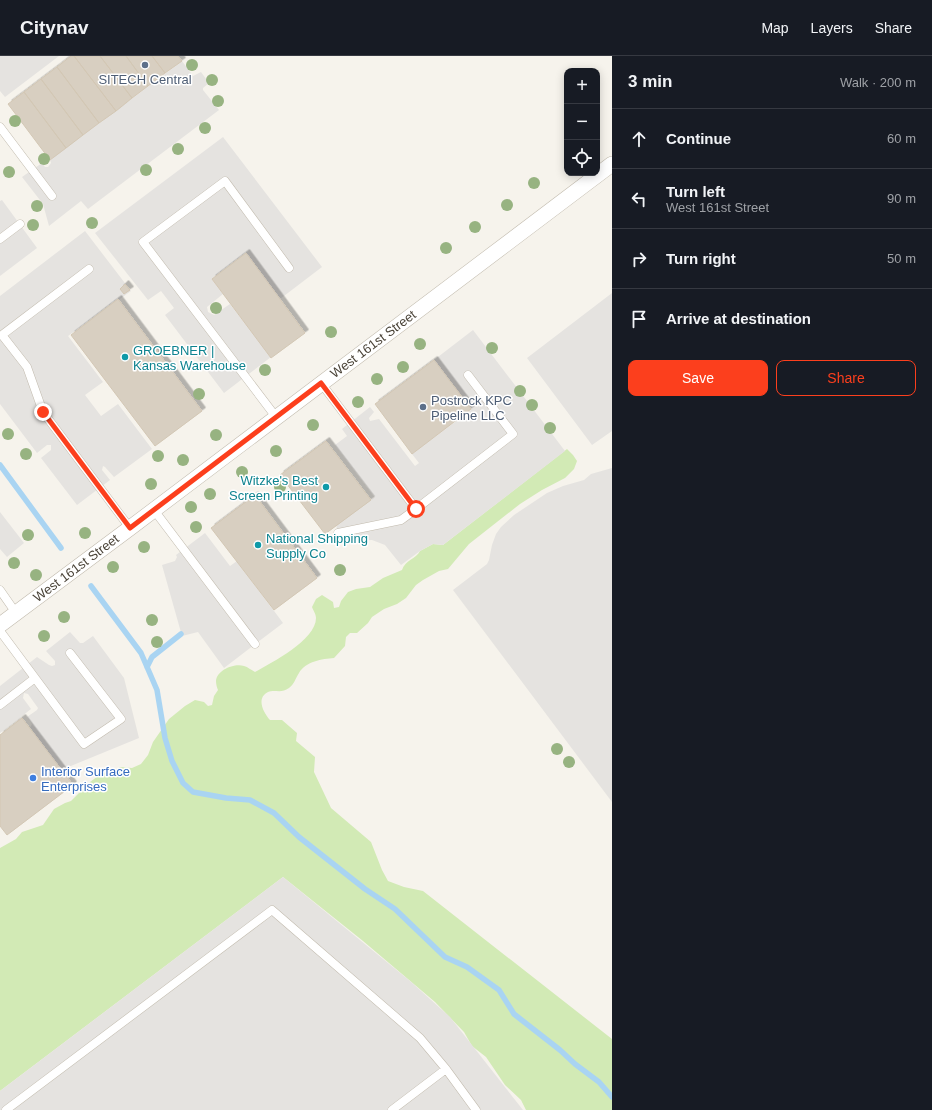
<!DOCTYPE html>
<html lang="en">
<head>
<meta charset="utf-8">
<style>
  body { margin:0; font-family:Arial,sans-serif; background:#20242c; color:#f1f3f6 }
  .controls { position:absolute; right:12px; top:12px; display:grid; overflow:hidden; border-radius:8px; box-shadow:0 2px 10px #0003 }
  .controls button { width:36px; height:36px; display:grid; place-items:center; padding:0; border:0; border-bottom:1px solid #363941; background:#171b24; color:#f1f3f6; font:20px sans-serif }
  .stop { position:absolute; width:12px; height:12px; margin:-9px; border:3px solid #fc3f1d; border-radius:50%; background:#fff }
  .stop.end { background:#fc3f1d; border-color:#fff; box-shadow:0 1px 4px #0008 }
  .list { margin:0; padding:0; list-style:none }
  h2 { display:flex; justify-content:space-between; align-items:center; height:52px; margin:0; padding:0 16px; font-size:17px }
  h2 small { font-size:13px; font-weight:400; color:#9ea1a6 }
  .list li { display:grid; grid-template-columns:26px 1fr auto; gap:12px; align-items:center; box-sizing:border-box; height:60px; padding:0 16px; border-top:1px solid #363941 }
  .list b { display:block; font-size:15px; white-space:nowrap }
  .list p { margin:0; font-size:13px; white-space:nowrap; color:#9ea1a6 }
  .list em { font-size:13px; font-style:normal; color:#9ea1a6 }
  .actions { display:flex; gap:8px; padding:12px 16px }
  .actions a { flex:1; padding:9px 0; border:1px solid #fc3f1d; border-radius:8px; text-align:center; font-size:14px; color:#fc3f1d }
  .actions .main { background:#fc3f1d; color:#fff }
  .icon { flex:none; width:22px; height:22px; fill:none; stroke:currentColor; stroke-width:2; stroke-linecap:round; stroke-linejoin:round }
  .map { position:relative; flex:none; width:612px; height:1054px; overflow:hidden }
  header { display:flex; align-items:center; gap:24px; box-sizing:border-box; height:56px; padding:0 20px; background:#171b24; border-bottom:1px solid #363941 }
  header strong { font-size:19px }
  nav { display:flex; gap:22px; margin-inline-start:auto; font-size:14px }
  main { display:flex }
  aside { flex:1; background:#171b24 }
  .map>svg:first-child { display:block }
  .green { fill:#d2eab5 }
  .parking { fill:#e5e3e0 }
  .lines { fill:none; stroke-linecap:round; stroke-linejoin:round }
  .stream { stroke:#a9d4f2; stroke-width:5.5 }
  .building { fill:#d8cfc1; stroke:#d3c7b4; filter:url(#shadow) }
  .service-casing { stroke:#c2bbae; stroke-width:9 }
  .minor-casing { stroke:#c2bbae; stroke-width:16 }
  .service { stroke:#fff; stroke-width:8 }
  .minor { stroke:#fff; stroke-width:15 }
  .tree { fill:#97b381 }
  .route { stroke:#fc3f1d; stroke-width:5 }
  .service-dot { fill:#5c6f8a; stroke:#fff; stroke-width:1.5 }
  .culture-dot { fill:#0f9aa8; stroke:#fff; stroke-width:1.5 }
  .shop-dot { fill:#3f7fe0; stroke:#fff; stroke-width:1.5 }
  .labels { text-anchor:middle; dominant-baseline:central; stroke-width:3; stroke-linejoin:round; paint-order:stroke }
  .service-label { font-size:13px; fill:#4e5e75; stroke:#fff }
  .street-label { font-size:13px; fill:#4b4439; stroke:#fff }
  .culture-label { font-size:13px; fill:#0d838f; stroke:#fff; text-anchor:start }
  .shop-label { font-size:13px; fill:#366cbe; stroke:#fff; text-anchor:start }
</style>
</head>
<body>
<header>
<strong>Citynav</strong>
<nav><a>Map</a><a>Layers</a><a>Share</a></nav>
</header>
<main>
<div class="map">
<svg width="612" height="1054" viewBox="0 0 612 1054">
  <defs>
    <filter id="shadow"><feDropShadow dx="3.5" dy="-3.5" stdDeviation="0" flood-color="#0004"/></filter>
  </defs>
  <rect width="100%" height="100%" fill="#f6f3ec"/>
  <path class="green" d="M567,393L573,399L577,405L574,413L565,422L542,434L520,448L469,488L448,513L439,515L423,524L416,529L406,542L397,548L384,553L372,561L368,567L357,577H350L346,581L345,590L334,602C322,603 306,605 299,617C295,623 295,627 289,632C281,638 275,633 268,636C256,642 263,656 270,664H282L297,677L296,685L315,701L314,716L331,752L371,786L382,814L388,825L404,831L423,835L612,983V1054H526L521,1044L505,1029L486,1001L472,990L464,976L435,946L363,885L283,821L0,1035V792L16,783L22,776L43,769L54,753L65,747L71,745L90,726L102,717L112,716L120,711L132,712L141,708L148,699L153,686L169,663L185,650L195,644L204,646L208,650L212,649L214,640L218,634C217,632 216,628 216,625C217,614 234,607 244,610C248,611 251,614 255,616C271,607 316,584 316,562C316,558 313,554 312,551L316,543L322,539L333,546L334,552L339,551L341,545L348,536L356,533L370,531L383,522L402,514C405,504 416,503 420,495L433,488L443,489Z"/>
  <path class="parking" d="M0,0H59L5,41L0,35Z
    M182,5L193,20L201,16L209,27L203,32V34L219,54L88,153L81,145L49,170L43,148L22,121L42,107L45,111H48L51,107L50,104Z
    M223,81L322,211L280,243L246,198L212,223L223,238L207,251L208,256L214,259L230,248L271,301L224,337L165,259L174,252L161,235L148,244L95,177Z
    M2,144L37,192L0,220V145Z
    M85,175L131,235L68,280L103,326L85,339L101,360L118,348L152,393L114,421L105,411L103,410L102,414L110,424L77,449L41,402L51,394V389H47L37,397L0,348V240Z
    M612,237V375L592,389L527,302Z
    M473,274L565,395L443,489L433,488L420,495L401,509L385,489L372,484L340,485L336,469L375,441L335,389L347,380L342,373L370,351L374,356L369,362L370,365L379,363L415,410L419,407L412,398L471,354L434,304Z
    M612,412V746L453,534L487,508L489,504L492,489L496,478L501,471L514,459L547,437L563,430L584,424L591,418Z
    M0,456L24,487L7,501L0,493Z
    M205,477L230,510L237,505L283,567L224,612L198,576L182,580L162,509L175,505L177,501L176,499Z
    M70,576L80,587H83L93,580L124,622L139,682L61,714L30,672L32,668L27,661L37,654L38,652L28,638L24,637L23,642L31,653L0,677V630L37,601L49,609L52,610L55,609V605L46,595Z
    M283,821L410,925L450,961L523,1054H0V1035Z"/>
  <g class="lines">
    <path class="stream" d="M0,409L61,492
      M91,530L141,597L157,634L165,682L172,705L183,727L193,736L226,742L250,744L274,757L299,781L365,833L395,853L445,901L467,911L499,934L514,958L560,994L575,1008L599,1026L612,1041
      M147,611L152,601L181,578"/>
  </g>
  <path class="building" d="M71,0H74L116,55L99,67L57,11Z
    M74,0H100L132,42L116,55Z
    M100,0H126L148,30L132,42Z
    M126,0H152L165,17L148,30Z
    M152,0H178L182,5L165,17Z
    M57,11L99,67L83,79L41,23Z
    M41,23L83,79L66,92L24,36Z
    M24,36L66,92L50,104L8,48Z
    M246,197L305,277L271,302L212,223Z
    M125,228L130,234L124,238L120,233Z
    M118,243L202,355L155,390L71,279Z
    M434,304L471,353L412,398L375,348Z
    M326,385L371,444L325,478L280,419Z
    M255,439L317,522L274,554L211,472Z
    M22,662L73,729L7,779L0,770V679Z"/>
  <g class="lines">
    <defs>
      <path id="service" d="M0,71L52,140
        M0,183L20,168
        M89,213L2,279L27,311L43,356L130,472
        M321,327L416,453L513,378L468,319
        M276,361L143,186L225,125L289,212
        M154,454L255,588
        M338,477L401,464L416,453
        M0,534L16,557
        M0,575L84,688L121,663L70,597
        M0,649L35,622
        M6,1054L272,854L420,982L446,1013L476,1054
        M392,1054L446,1013"/>
      <path id="minor" d="M0,569L130,472L612,108"/>
    </defs>
    <use href="#service" class="service-casing"/>
    <use href="#minor" class="minor-casing"/>
    <use href="#service" class="service"/>
    <use href="#minor" class="minor"/>
  </g>
  <g class="tree">
    <circle cx="192" cy="9" r="6"/>
    <circle cx="212" cy="24" r="6"/>
    <circle cx="218" cy="45" r="6"/>
    <circle cx="15" cy="65" r="6"/>
    <circle cx="205" cy="72" r="6"/>
    <circle cx="178" cy="93" r="6"/>
    <circle cx="44" cy="103" r="6"/>
    <circle cx="146" cy="114" r="6"/>
    <circle cx="9" cy="116" r="6"/>
    <circle cx="534" cy="127" r="6"/>
    <circle cx="507" cy="149" r="6"/>
    <circle cx="37" cy="150" r="6"/>
    <circle cx="92" cy="167" r="6"/>
    <circle cx="33" cy="169" r="6"/>
    <circle cx="475" cy="171" r="6"/>
    <circle cx="446" cy="192" r="6"/>
    <circle cx="216" cy="252" r="6"/>
    <circle cx="331" cy="276" r="6"/>
    <circle cx="420" cy="288" r="6"/>
    <circle cx="492" cy="292" r="6"/>
    <circle cx="403" cy="311" r="6"/>
    <circle cx="265" cy="314" r="6"/>
    <circle cx="377" cy="323" r="6"/>
    <circle cx="520" cy="335" r="6"/>
    <circle cx="199" cy="338" r="6"/>
    <circle cx="358" cy="346" r="6"/>
    <circle cx="532" cy="349" r="6"/>
    <circle cx="313" cy="369" r="6"/>
    <circle cx="550" cy="372" r="6"/>
    <circle cx="8" cy="378" r="6"/>
    <circle cx="216" cy="379" r="6"/>
    <circle cx="276" cy="395" r="6"/>
    <circle cx="26" cy="398" r="6"/>
    <circle cx="158" cy="400" r="6"/>
    <circle cx="183" cy="404" r="6"/>
    <circle cx="242" cy="416" r="6"/>
    <circle cx="151" cy="428" r="6"/>
    <circle cx="280" cy="431" r="6"/>
    <circle cx="210" cy="438" r="6"/>
    <circle cx="191" cy="451" r="6"/>
    <circle cx="196" cy="471" r="6"/>
    <circle cx="85" cy="477" r="6"/>
    <circle cx="28" cy="479" r="6"/>
    <circle cx="144" cy="491" r="6"/>
    <circle cx="14" cy="507" r="6"/>
    <circle cx="113" cy="511" r="6"/>
    <circle cx="340" cy="514" r="6"/>
    <circle cx="36" cy="519" r="6"/>
    <circle cx="64" cy="561" r="6"/>
    <circle cx="152" cy="564" r="6"/>
    <circle cx="44" cy="580" r="6"/>
    <circle cx="157" cy="586" r="6"/>
    <circle cx="557" cy="693" r="6"/>
    <circle cx="569" cy="706" r="6"/>
  </g>
  <g class="lines">
    <path class="route" d="M43,356L130,472L321,327L416,453"/>
  </g>
  <g class="service-dot">
    <circle cx="145" cy="9" r="4"/>
    <circle cx="423" cy="351" r="4"/>
  </g>
  <g class="culture-dot">
    <circle cx="125" cy="301" r="4"/>
    <circle cx="326" cy="431" r="4"/>
    <circle cx="258" cy="489" r="4"/>
  </g>
  <circle class="shop-dot" cx="33" cy="722" r="4"/>
  <g class="labels">
    <g class="service-label">
      <text x="145" y="23">SITECH Central</text>
      <text x="431" y="344" text-anchor="start">Postrock KPC<tspan x="431" dy="15">Pipeline LLC</tspan></text>
    </g>
    <g class="street-label">
      <text transform="translate(373 288) rotate(-37)">West 161st Street</text>
      <text transform="translate(76 512) rotate(-37)">West 161st Street</text>
    </g>
    <g class="culture-label">
      <text x="133" y="294">GROEBNER |<tspan x="133" dy="15">Kansas Warehouse</tspan></text>
      <text x="318" y="424" text-anchor="end">Witzke's Best<tspan x="318" dy="15">Screen Printing</tspan></text>
      <text x="266" y="482">National Shipping<tspan x="266" dy="15">Supply Co</tspan></text>
    </g>
    <g class="shop-label">
      <text x="41" y="715">Interior Surface<tspan x="41" dy="15">Enterprises</tspan></text>
    </g>
  </g>
</svg>
<div class="controls">
<button>+</button>
<button>−</button>
<button><svg class="icon" aria-label="locate" viewBox="0 0 24 24"><circle cx="12" cy="12" r="6"/><path d="M12 2v4M12 18v4M2 12h4M18 12h4"/></svg></button>
</div>
<div class="stop" style="left:416px;top:453px"></div>
<div class="stop end" style="left:43px;top:356px"></div>
</div>
<aside>
<h2>3 min<small>Walk · 200 m</small></h2>
<ul class="list">
<li><svg class="icon" aria-label="ahead" viewBox="0 0 24 24"><path d="M12 20V5M6 11l6-6 6 6"/></svg><div><b>Continue</b></div><em>60 m</em></li>
<li><svg class="icon" aria-label="left" viewBox="0 0 24 24"><path d="M17 20v-9H6M10 6l-5 5 5 5"/></svg><div><b>Turn left</b><p>West 161st Street</p></div><em>90 m</em></li>
<li><svg class="icon" aria-label="right" viewBox="0 0 24 24"><path d="M7 20v-9h11M14 6l5 5-5 5"/></svg><div><b>Turn right</b></div><em>50 m</em></li>
<li><svg class="icon" aria-label="arrive" viewBox="0 0 24 24"><path d="M6 21V4h12l-3 4 3 4H6"/></svg><div><b>Arrive at destination</b></div></li>
</ul>
<div class="actions"><a class="main">Save</a><a>Share</a></div>
</aside>
</main>
</body>
</html>
